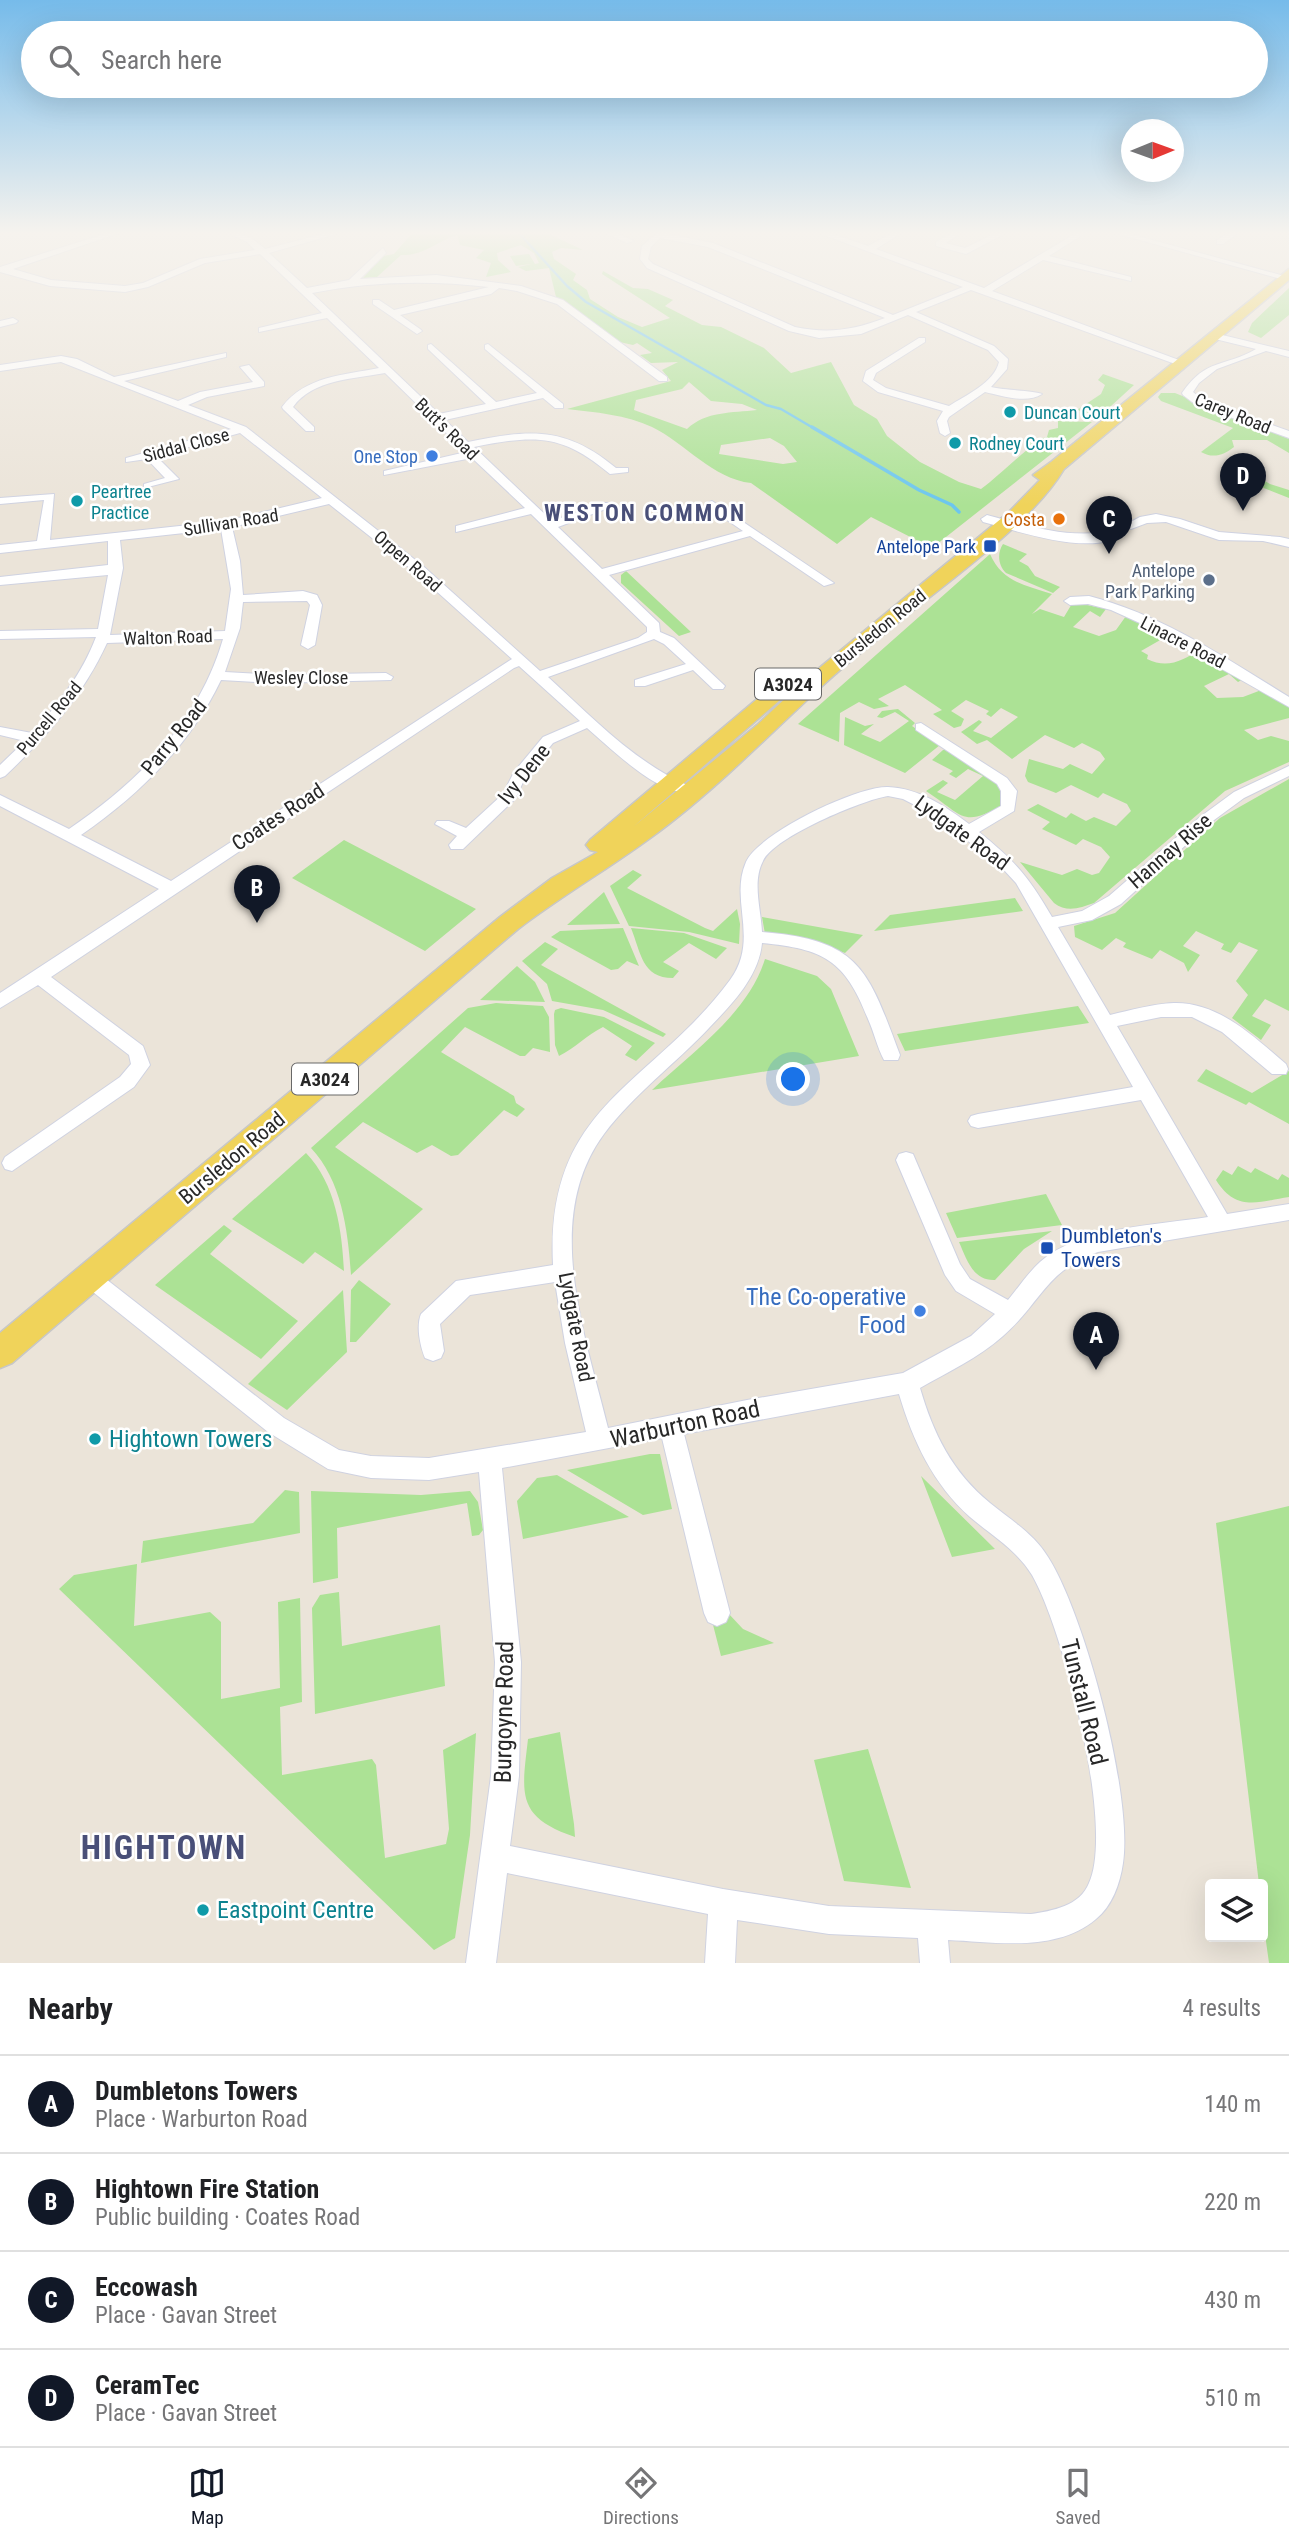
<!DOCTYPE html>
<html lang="en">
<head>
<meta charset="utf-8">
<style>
  body { margin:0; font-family:"Roboto Condensed",sans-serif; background:#f2f2f2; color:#202124 }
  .controls { position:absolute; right:21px; bottom:21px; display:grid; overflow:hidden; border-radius:7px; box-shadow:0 7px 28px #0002 }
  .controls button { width:63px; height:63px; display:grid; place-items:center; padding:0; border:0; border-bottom:2px solid #e0e0e0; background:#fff; color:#202124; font:35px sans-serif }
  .compass { position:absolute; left:1121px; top:119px; width:63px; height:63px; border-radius:50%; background:#fff; box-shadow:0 7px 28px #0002; rotate:89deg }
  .you { position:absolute; left:794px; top:1080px; width:24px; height:24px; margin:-18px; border:5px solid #fff; border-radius:50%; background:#1a73e8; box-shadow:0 0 0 10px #1a73e833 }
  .badge { display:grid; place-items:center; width:46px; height:46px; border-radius:50%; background:#111827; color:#fff; font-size:23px; font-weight:700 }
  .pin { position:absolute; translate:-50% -58px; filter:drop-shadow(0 2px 4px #0008) }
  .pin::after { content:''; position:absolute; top:37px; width:24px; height:21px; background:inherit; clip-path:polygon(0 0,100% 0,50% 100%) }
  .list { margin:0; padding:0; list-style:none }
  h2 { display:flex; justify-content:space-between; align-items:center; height:91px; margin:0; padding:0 28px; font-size:30px }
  h2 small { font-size:23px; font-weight:400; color:#757577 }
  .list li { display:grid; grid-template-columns:46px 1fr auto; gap:21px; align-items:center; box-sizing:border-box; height:98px; padding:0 28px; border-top:2px solid #e0e0e0 }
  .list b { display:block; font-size:26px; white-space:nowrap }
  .list p { margin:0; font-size:23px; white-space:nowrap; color:#757577 }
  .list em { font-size:23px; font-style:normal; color:#757577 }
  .icon { flex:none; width:38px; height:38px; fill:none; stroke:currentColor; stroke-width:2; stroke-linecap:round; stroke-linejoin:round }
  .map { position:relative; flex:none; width:1289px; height:1963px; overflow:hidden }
  .search { position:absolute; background:#fff; box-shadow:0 7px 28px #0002; left:21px; right:21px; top:21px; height:77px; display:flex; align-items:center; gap:18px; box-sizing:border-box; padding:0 24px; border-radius:38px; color:#757577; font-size:26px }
  .sheet { height:483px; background:#fff }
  nav { display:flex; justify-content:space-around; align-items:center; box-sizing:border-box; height:98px; border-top:2px solid #e0e0e0; background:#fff; font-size:19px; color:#757577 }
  nav a { display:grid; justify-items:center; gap:4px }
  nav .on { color:#111827 }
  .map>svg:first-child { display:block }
  .green { fill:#ace295; fill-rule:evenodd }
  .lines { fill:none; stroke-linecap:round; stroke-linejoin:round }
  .stream-far1 { stroke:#6cc6ee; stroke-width:2.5 }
  .stream { stroke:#6cc6ee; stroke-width:3.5 }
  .minor-casing { stroke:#cfd2e1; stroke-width:2 }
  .primary-casing { stroke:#c7c7c7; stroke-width:3 }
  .minor { fill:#fff; fill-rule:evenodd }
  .primary { fill:#f0d35a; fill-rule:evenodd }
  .culture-dot { fill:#0f9aa8; stroke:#fff; stroke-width:2.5 }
  .shop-dot { fill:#3f7fe0; stroke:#fff; stroke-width:2.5 }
  .food-dot { fill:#e8710a; stroke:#fff; stroke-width:2.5 }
  .transit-dot { fill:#1a4fb4; stroke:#fff; stroke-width:2.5 }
  .service-dot { fill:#5c6f8a; stroke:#fff; stroke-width:2.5 }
  .labels { text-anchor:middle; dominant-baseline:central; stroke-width:5; stroke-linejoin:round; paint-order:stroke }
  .far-culture-label { font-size:18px; fill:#0d838f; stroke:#fff; text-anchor:start }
  .far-street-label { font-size:18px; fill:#282828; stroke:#fff }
  .far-shop-label { font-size:18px; fill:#366cbe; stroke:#fff; text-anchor:end }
  .far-food-label { font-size:18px; fill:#c56008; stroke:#fff; text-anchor:end }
  .far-transit-label { font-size:18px; fill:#164399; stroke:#fff; text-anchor:end }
  .far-service-label { font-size:18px; fill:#4e5e75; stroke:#fff; text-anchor:end }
  .shield { fill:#fff; stroke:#686868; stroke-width:2 }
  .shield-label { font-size:19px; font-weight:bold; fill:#282828 }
  .street-label { font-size:21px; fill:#282828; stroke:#fff }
  .transit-label { font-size:21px; fill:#164399; stroke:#fff; text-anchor:start }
  .far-district-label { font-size:23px; font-weight:bold; letter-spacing:2px; fill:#494f78; stroke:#fff }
  .near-shop-label { font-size:24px; fill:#366cbe; stroke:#fff; text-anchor:end }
  .near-street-label { font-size:24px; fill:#282828; stroke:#fff }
  .near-culture-label { font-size:24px; fill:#0d838f; stroke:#fff; text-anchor:start }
  .near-district-label { font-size:33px; font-weight:bold; letter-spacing:2px; fill:#494f78; stroke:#fff }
</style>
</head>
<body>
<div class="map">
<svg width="1289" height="1963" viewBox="0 0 1289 1963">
  <rect width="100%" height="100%" fill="#ebe4d9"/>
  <path class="green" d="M413,232H545L583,250L561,248L552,252L554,259L576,274L573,280L587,290L590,299L618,317L642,327L670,318L602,274L603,271L633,288L648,289L673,300L665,306L702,325L721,327L764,348L791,373L831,362L854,405L877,419L887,436L920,462L959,482L981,489C995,479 1011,463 1027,450L1025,446C1031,440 1040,439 1047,437L1049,430L1058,428V421L1092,422L932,548L871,517L837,544L751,483C713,479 685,443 652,427C627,415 594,412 567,409L671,381L662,370L678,362L651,363L640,355L652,353L637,343L633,345L615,341L556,297L549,268L526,271L518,267L531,264L516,266L510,256L529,254L535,264L539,263L534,253L521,245L497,253L498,260L511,272L486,277L491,263L476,258L484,250L460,245L457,235C437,241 424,256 401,255L377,277L363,278L383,256L394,254ZM689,382L711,401L742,404L757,410C732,413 706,411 687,429L634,410L636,400L682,389ZM770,438L784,446L797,462L783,464L719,454L721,445Z
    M1289,288V315L1261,338L1248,332L1252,323Z
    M1103,374L1134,385L1099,417L1077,410L1101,394L1105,385L1098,380Z
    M1161,393H1175L1289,439V453L1267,440H1232L1234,447C1224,455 1213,459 1201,452L1233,428L1161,401L1158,397Z
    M1236,464L1270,484L1289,490V498L1228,474L1227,465Z
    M1003,544L1027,554L1019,561L1028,566L1035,576L1060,587L1053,593L1006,573C998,565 997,553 1003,544Z
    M990,554C1002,582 1025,585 1052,594L1032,614L1040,609L1064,617L1073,602L1106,609L1100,617L1090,611L1073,627L1099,636L1116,630L1126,616L1180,639L1171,645L1162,639L1141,651L1148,655L1147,659C1167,669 1183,661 1200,649L1247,677L1238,682L1229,674L1204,686L1217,698L1243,697L1264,689L1289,705V718L1244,730L1258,740L1271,736L1289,741V762L1225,791L1094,903C1080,908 1067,913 1054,903L1020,862L1062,875L1077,869L1092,875L1099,873L1110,857L1101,847L1083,839L1076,845L1042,829L1050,822L1027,810L1038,804L1066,818L1071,813L1086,821L1094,817L1116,826L1131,811L1127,804L1103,793L1098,798L1071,785L1056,793L1028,782L1025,776L1029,759L1063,769L1070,764L1092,774L1105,759L1100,752L1082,743L1074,748L1045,735L1012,759L987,740L977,744L961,732L979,720L982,722L973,731L991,738L1018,717L1001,708L991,717L986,714L989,711L966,700L951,711L964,719L961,726L954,728L933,714L942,710L905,685L878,699L889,706L874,709L859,702L840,713L839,742L798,724Z
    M626,571L691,632L679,636L621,583V575Z
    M898,709L915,723L912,726L940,745L905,773L844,745L845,717L865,726L874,724L861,734L880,742L909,721L895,712L882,718L877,717L882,711Z
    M951,749L999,781L1005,804C962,828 965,817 926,791L943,780L948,783L937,792L955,800L983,776L968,769L956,778L949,774L953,771L932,760L943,750Z
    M1289,779V1011L1265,999L1252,1016L1271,1025L1261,1040L1232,1018L1248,995L1236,981L1258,950L1239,942L1231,953L1221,949L1224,944L1196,931L1183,946L1200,955L1188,972L1184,963L1160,950L1152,959L1123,947L1126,943L1116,938L1102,950L1075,937L1074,926L1115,913L1220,818Z
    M344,840L476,909L425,951L292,878Z
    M633,870L642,875L627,888L705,928L713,931L737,909L740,924L739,944L689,932L629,926L610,886Z
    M604,892L620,924L567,925Z
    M1015,898L1023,911L874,931L890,915Z
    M762,917L863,935L845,953L802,938L765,934Z
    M623,928L639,966L627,961L618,969L611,970L551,937L560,931Z
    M631,928L684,933L727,948L716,959L689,943L663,962L679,971L673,978C642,978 641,953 631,928Z
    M545,942L558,949L541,965L666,1034L663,1037L603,1010L552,1001L547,984L522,961Z
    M765,959L817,976L831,989L859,1056L652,1090C693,1051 748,1014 765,959Z
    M517,966L535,982L545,1002L480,1000Z
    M496,1003L543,1006L549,1017L550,1052L533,1048L525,1056H520L465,1027L441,1052L514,1096L516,1103L525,1109L517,1117L504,1110L458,1155L451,1156L432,1145L417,1153L363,1122L335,1147L423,1209L351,1275C348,1231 342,1181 311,1148L468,1008Z
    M1078,1006L1089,1023L905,1051L897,1034Z
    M561,1008L604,1017L655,1043L636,1061L625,1055L632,1046L603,1027C587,1035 575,1048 559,1056L555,1045L554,1014L555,1010Z
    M1206,1069L1252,1093L1289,1071V1124L1249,1102L1246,1105L1197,1081Z
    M306,1153C336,1184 342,1231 344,1271L315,1252L303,1264L232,1219Z
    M1238,1166L1251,1173L1255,1168L1278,1180L1282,1174L1289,1178V1197C1257,1202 1236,1212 1216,1180L1223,1170L1232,1175Z
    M1046,1194L1062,1225L957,1238L946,1213Z
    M224,1225L232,1231L210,1254L298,1321L261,1359L155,1285Z
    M1052,1231L1024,1249L995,1280C973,1281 967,1260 959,1242Z
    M359,1280L391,1304L356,1342H350L351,1290Z
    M343,1290L347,1352L287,1410L248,1384Z
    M650,1454H660L672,1509L643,1515L567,1470Z
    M557,1475L629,1517L523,1539L517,1501L537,1478Z
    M921,1476L995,1549L952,1557Z
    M285,1490L299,1492L300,1533L141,1563L143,1541L253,1523Z
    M311,1491L421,1495L470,1491L478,1502L483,1530L479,1535L472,1536L467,1503L337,1528L338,1578L313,1583Z
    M1289,1506V1963H1269L1263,1920V1884H1259L1216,1523Z
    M137,1564L134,1626L210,1612L221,1622V1699L280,1688L278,1602L300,1598L302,1702L280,1707L282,1775L372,1759L376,1765L385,1858L446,1844L449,1829L443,1750L476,1733L470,1835L455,1938L434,1950L59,1589L74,1575Z
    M339,1592L342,1646L440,1625L445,1686L315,1714L312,1608L320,1595Z
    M728,1613L743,1629L774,1643L721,1656L711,1617Z
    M560,1732L574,1824L575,1837C515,1817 522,1793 528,1739Z
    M868,1749L911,1888L844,1881L814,1760Z"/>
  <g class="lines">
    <path class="stream-far1" d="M518,232L567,286L586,302L766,405L781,409L815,429"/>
    <path class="stream" d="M812,427L919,490L952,505L959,512"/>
    <defs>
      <path id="minor" d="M111,232H122L13,269L51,280L125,286L143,283L200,259L255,250L247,242L226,232C243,232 253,238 265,249L331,232H343L269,253L307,288L349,280L383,248L386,253L360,279L436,275L521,286L563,300L667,377V381H659L557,304L517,291L499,288L491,294L400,315L420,329L422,331L417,334L373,304V300H379L394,310L489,287C429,280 371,281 312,293L439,414L486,404L428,349V345L431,344L496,402L537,393L485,349V345L488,344L563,404V408H555L543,398L445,420L468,442C530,429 566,426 616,468H628V472L610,474C561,433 535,435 474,447L552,521L603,503H611V507L558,527L602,569L743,531L708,507V503L712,501L834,583L824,586L750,536L609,575L659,623L660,632L674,638L725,686L723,689H713L693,670L645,686H635V680L686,664L664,644L654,639L548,677C591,716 633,761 687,785L690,788L687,791C661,798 607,745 587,728L553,743L526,776L515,799L463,849H451L449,845L457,836L435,824L437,821H449L466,828L503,794L514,772L543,737L580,721L519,666L514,668L51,977L143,1046L150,1065L134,1087L12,1171L5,1169L2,1163L5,1157L120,1077L131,1064L129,1055L38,985L0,1008V993L159,889L0,806V795L69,829C138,782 199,722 223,639L107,643C82,697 47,736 5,776L0,778V765L25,741L0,735V727L32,733C58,705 82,674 96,637L0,639V631L98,629L108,575L0,585V577L108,565V541L0,553V545L37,541L44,500L0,504V498L54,494L50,540L226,521L322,498L240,433L156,456L179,479L144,488V484L165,478L147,459L126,462V458L231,429L61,362L0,371V365L61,356L77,359L114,377L226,353V357L124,381L178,401L200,392L253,382L240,367L249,365L264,382V386L207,397L188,405L246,427L423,566L540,671L638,638L647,632V627L531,514L456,532V526L525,508L472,458L384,475V471L466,452L385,373C354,379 313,379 293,407L314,427V431H306L283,409L282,407C305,376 344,375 379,368L327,318L259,332V328L322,313L260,254L205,263L148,287L125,292L50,286L0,272V267ZM329,504L415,572L512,659L171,881L81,835C139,795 190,745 221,680L276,683L391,680L393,677L386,673L276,675L225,672L240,628L243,602L307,601L310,605L301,645L308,649L315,645L322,605L317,595L303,591L243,595L240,561L232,527ZM221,529L231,589L225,631L110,635L123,568L120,540Z
        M603,232H614L634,241L627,243Z
        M658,232L713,243L893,315L963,287L816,232H827L868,246L894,232H903L876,249L984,288L1078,232H1087L1049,256L1131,277V281L1043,260L992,291L1187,363L1178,365L971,290L916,312L994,346L1008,359L1007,369L991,387C1003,390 1037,391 1042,394C1027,404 1002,396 985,392L949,417L947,421L950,433L945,436L940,433L937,421L943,411L878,392L863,381L866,371L919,338H925V342L876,373L873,380L886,388L949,406C966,395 994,383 999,362L988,350L908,315L861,334L819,338L789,331L647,268L640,259L642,246ZM660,238L708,247L885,318C854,330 828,334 795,327L653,264L648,259L651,247Z
        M953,232H962L946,243L965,248L998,232H1008L966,254L936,246V242Z
        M1111,232H1123L1288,277L1281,279Z
        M1230,232H1239L1223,244H1217V240Z
        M13,318L18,321L16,323L0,327V321Z
        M1214,333L1289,351V357L1266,351L1217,369L1199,383L1193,392L1204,401L1289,431V438L1196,405L1183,395L1182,393C1207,357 1224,368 1256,349L1211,338V334Z
        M1156,514L1180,519L1219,532L1280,537L1289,539V547L1263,541L1219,540L1166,522L1147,523L1131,529L1125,525L1140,517Z
        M987,515C1032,527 1074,541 1120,529L1126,533C1094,558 1018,531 983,522L981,519Z
        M1089,596C1162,615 1226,658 1289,697V707L1142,624L1111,610L1088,604L1070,605L1064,601L1070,597Z
        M921,723L1007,778L1017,791L1014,811L979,832C1015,861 1029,877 1052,917L1082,911L1109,896L1200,817L1234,792L1289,766V776L1244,798L1210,823L1121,904L1092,920L1058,927L1110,1015C1131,1010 1152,1004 1174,1003C1219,1002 1254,1037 1286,1064L1288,1069L1286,1074H1272L1222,1032L1192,1017H1161L1117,1026L1227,1214L1289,1204V1220L1098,1252C1046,1270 1040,1304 1003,1336C978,1358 948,1372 920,1388C933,1433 952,1472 990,1503C1011,1520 1034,1534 1048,1557C1085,1615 1133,1795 1123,1863C1120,1884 1112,1906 1096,1919C1056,1953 996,1942 948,1940L950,1963H920L918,1938L829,1934L737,1920L735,1963H705L708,1914L507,1873L496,1963H466L491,1776L495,1662L479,1472L429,1480L371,1478L328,1469L268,1432L83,1284L79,1278L83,1272L90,1269L97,1272L284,1418L339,1450L371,1456L429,1458L586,1432L565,1343L555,1282L470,1295L440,1324L444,1351L441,1358L433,1361L425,1358C420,1346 416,1326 421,1314L456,1281L553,1265C545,1104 650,1088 730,980C760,939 729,901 746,862C759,833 857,786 888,787C919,788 946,807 969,824L1001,806V791L997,784L916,730V724ZM888,796L903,799L938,817L1003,869L1016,883L1133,1087L978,1114L971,1116L968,1121L971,1126L978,1128L1141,1100L1208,1217C1158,1225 1079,1227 1040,1262C1028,1273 1018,1288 1008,1300L970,1279L960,1264L913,1154L906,1152L899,1154L896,1160L945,1275L956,1291L995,1314L971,1336L903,1373L747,1400L608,1428C586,1337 541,1219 604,1134C634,1094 675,1064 709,1028C731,1005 759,977 762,943C824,949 845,960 868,1019C874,1032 877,1047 884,1060H898L900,1055C868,970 861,940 762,932C761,909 752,882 763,861C774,837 862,800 888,796ZM899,1394C913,1441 933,1484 970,1517C991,1535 1017,1550 1032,1575C1063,1629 1115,1826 1089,1883C1080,1906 1052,1911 1031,1914L829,1906L723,1889L510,1846L519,1776L521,1662L502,1468L662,1438L704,1613L708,1622L717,1626L726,1622L730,1613L684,1434Z"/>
      <path id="primary" d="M1289,269V280L1064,469C1032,523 947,582 897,623C871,645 844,665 820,688C772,732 726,779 674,820C624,860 569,890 518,929L12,1363L0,1368V1333L500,917L552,878L598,852L590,850L586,845L590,840L788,673H802L805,677L802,681L633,827L757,725L806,679L1008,513L1040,480L1033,475L1051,462Z"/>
    </defs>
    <use href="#minor" class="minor-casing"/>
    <use href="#primary" class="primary-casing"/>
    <use href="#minor" class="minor"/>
    <use href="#primary" class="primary"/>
  </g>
  <linearGradient id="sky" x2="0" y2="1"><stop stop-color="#76bbea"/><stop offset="0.46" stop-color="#f6f3ee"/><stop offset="1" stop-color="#f6f3ee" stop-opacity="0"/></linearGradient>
  <rect width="1289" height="506" fill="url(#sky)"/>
  <g class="culture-dot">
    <circle cx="1010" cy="412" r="7"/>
    <circle cx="955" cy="443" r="7"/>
    <circle cx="77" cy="501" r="7"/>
    <circle cx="95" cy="1439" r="7"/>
    <circle cx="203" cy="1910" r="7"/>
  </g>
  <g class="shop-dot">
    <circle cx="432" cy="456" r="7"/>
    <circle cx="920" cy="1311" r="7"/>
  </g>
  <circle class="food-dot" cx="1059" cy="519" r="7"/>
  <g class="transit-dot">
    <rect x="983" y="539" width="14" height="14" rx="3.5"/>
    <rect x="1040" y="1241" width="14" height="14" rx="3.5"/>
  </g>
  <circle class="service-dot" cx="1209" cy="580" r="7"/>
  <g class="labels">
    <g class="far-culture-label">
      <text x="1024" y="412">Duncan Court</text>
      <text x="969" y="443">Rodney Court</text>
      <text x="91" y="491">Peartree<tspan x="91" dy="21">Practice</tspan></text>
    </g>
    <g class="far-street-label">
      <text transform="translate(1233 413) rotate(22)">Carey Road</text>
      <text transform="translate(447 429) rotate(44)">Butt's Road</text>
      <text transform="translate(186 445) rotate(-15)">Siddal Close</text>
      <text transform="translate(231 522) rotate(-9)">Sullivan Road</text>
      <text transform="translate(408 561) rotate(41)">Orpen Road</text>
      <text transform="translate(880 628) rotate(-39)">Bursledon Road</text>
      <text transform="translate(168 637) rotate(-2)">Walton Road</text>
      <text transform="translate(1183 642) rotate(27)">Linacre Road</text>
      <text x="301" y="677">Wesley Close</text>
      <text transform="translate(49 718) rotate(-50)">Purcell Road</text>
    </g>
    <g class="far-shop-label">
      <text x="418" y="456">One Stop</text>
    </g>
    <g class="far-food-label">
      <text x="1045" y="519">Costa</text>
    </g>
    <g class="far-transit-label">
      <text x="976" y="546">Antelope Park</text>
    </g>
    <g class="far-service-label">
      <text x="1195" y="570">Antelope<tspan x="1195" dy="21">Park Parking</tspan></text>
    </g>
    <g class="shield">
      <rect x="755" y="668.5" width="66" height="31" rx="5"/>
      <rect x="292" y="1063.5" width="66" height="31" rx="5"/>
    </g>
    <g class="shield-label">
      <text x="788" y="684">A3024</text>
      <text x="325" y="1079">A3024</text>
    </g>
    <g class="street-label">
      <text transform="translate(174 737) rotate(-51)">Parry Road</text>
      <text transform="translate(524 774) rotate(-52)">Ivy Dene</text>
      <text transform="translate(278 817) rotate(-33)">Coates Road</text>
      <text transform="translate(962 833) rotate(36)">Lydgate Road</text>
      <text transform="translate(1170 851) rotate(-41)">Hannay Rise</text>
      <text transform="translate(232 1158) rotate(-40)">Bursledon Road</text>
      <text transform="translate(576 1327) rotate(79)">Lydgate Road</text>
    </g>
    <g class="transit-label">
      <text x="1061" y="1236">Dumbleton's<tspan x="1061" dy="24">Towers</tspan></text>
    </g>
    <g class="far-district-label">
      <text x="645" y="513">WESTON COMMON</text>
    </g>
    <g class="near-shop-label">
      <text x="906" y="1297">The Co-operative<tspan x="906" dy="28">Food</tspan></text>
    </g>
    <g class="near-street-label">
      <text transform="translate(685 1424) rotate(-12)">Warburton Road</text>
      <text transform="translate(1084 1702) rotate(76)">Tunstall Road</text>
      <text transform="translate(504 1712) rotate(-89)">Burgoyne Road</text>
    </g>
    <g class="near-culture-label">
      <text x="109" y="1439">Hightown Towers</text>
      <text x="217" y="1910">Eastpoint Centre</text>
    </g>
    <g class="near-district-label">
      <text x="164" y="1847">HIGHTOWN</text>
    </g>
  </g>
</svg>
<div class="controls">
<button><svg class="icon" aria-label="layers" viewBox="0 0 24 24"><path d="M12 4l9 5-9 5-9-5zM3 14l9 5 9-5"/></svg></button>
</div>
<svg class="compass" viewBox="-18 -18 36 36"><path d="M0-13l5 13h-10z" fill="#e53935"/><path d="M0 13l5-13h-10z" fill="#757577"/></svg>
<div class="you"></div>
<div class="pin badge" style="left:1096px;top:1370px">A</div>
<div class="pin badge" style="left:257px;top:923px">B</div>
<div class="pin badge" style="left:1109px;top:554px">C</div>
<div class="pin badge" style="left:1243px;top:511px">D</div>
<div class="search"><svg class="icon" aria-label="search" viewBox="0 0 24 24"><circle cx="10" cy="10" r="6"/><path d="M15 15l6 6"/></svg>Search here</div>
</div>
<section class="sheet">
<h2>Nearby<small>4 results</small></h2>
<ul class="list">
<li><span class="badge">A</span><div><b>Dumbletons Towers</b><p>Place · Warburton Road</p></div><em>140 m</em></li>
<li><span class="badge">B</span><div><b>Hightown Fire Station</b><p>Public building · Coates Road</p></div><em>220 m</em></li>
<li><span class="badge">C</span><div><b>Eccowash</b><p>Place · Gavan Street</p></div><em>430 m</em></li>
<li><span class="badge">D</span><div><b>CeramTec</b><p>Place · Gavan Street</p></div><em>510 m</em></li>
</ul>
</section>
<nav>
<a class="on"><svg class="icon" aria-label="map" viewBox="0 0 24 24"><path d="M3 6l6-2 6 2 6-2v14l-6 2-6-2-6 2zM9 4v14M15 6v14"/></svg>Map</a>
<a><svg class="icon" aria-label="directions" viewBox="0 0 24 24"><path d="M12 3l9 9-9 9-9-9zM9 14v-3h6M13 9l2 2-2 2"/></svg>Directions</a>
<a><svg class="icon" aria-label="saved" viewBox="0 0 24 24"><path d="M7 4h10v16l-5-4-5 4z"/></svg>Saved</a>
</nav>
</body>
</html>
